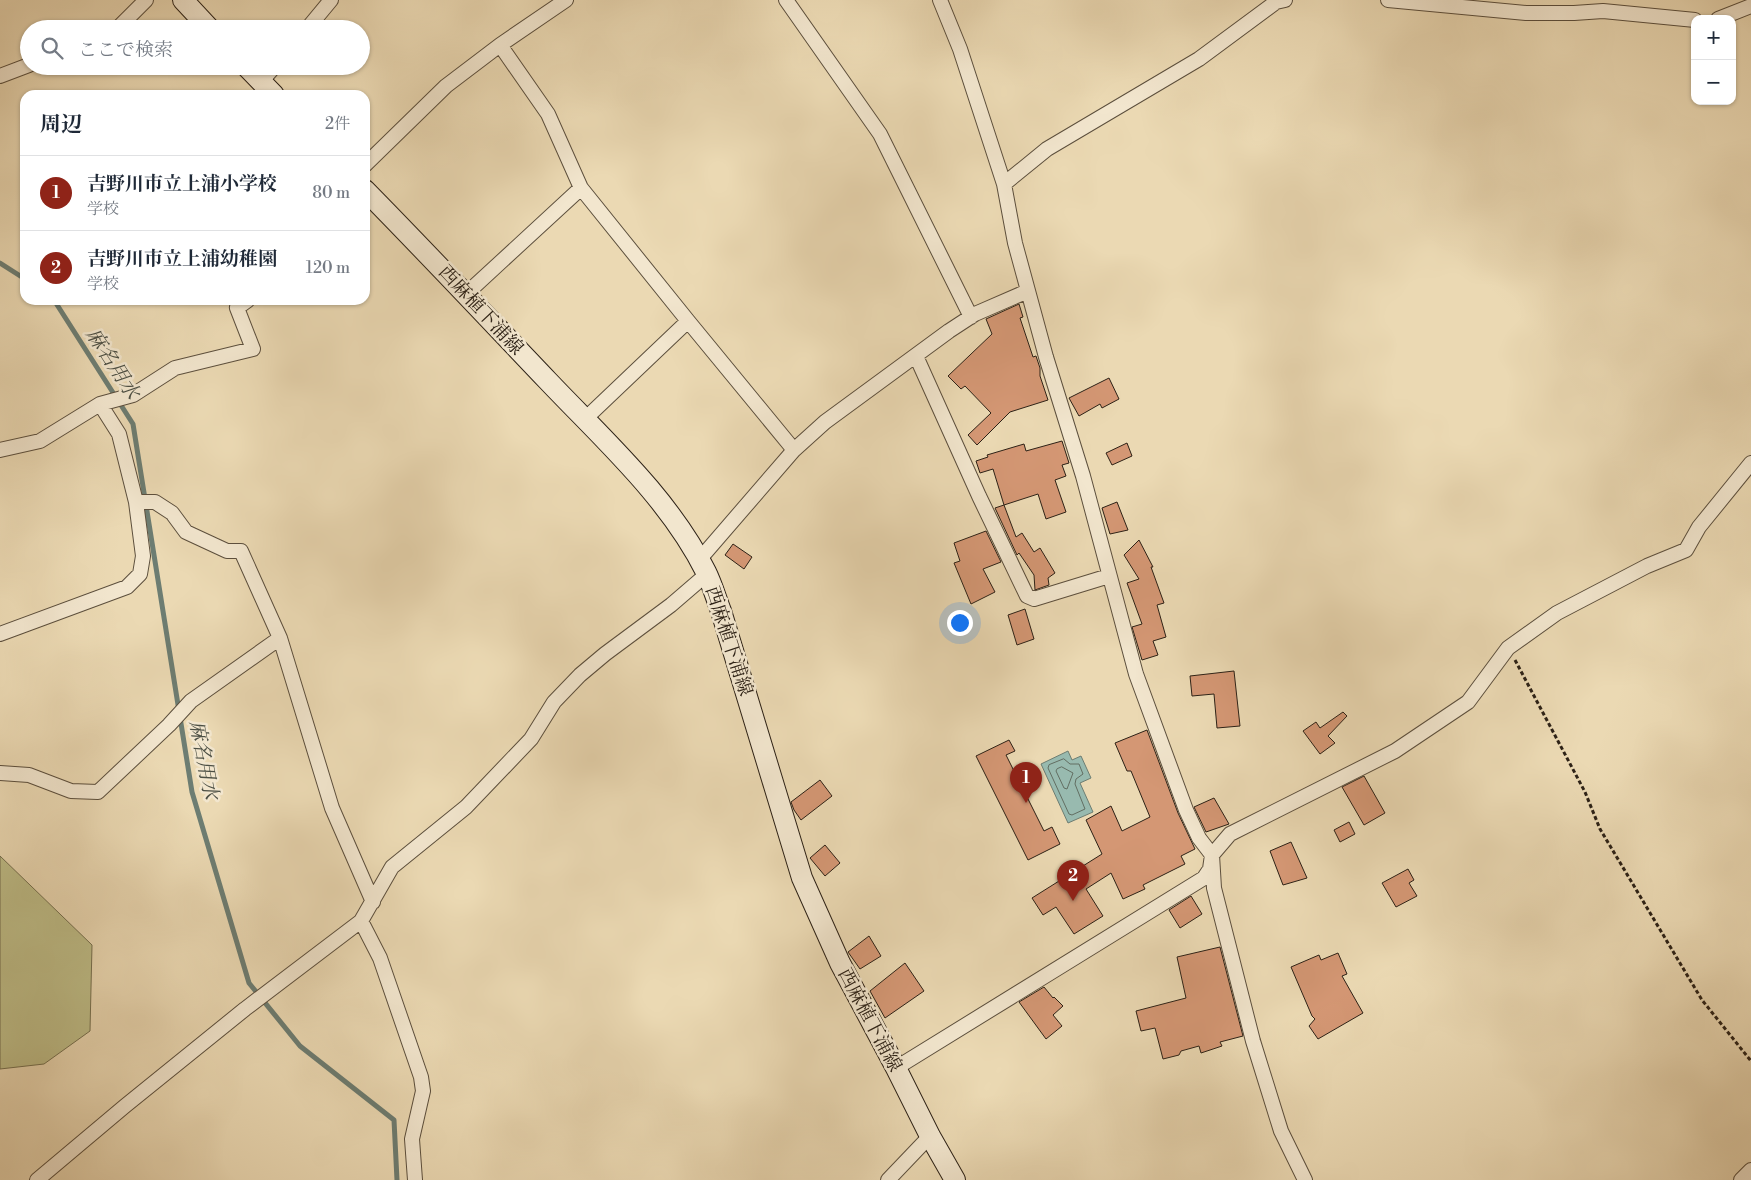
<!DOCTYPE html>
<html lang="ja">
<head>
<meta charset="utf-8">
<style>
  body { margin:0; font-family:"Libre Bodoni","Noto Serif JP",serif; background:#f6f6f7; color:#1f2937 }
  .controls { position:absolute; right:15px; top:15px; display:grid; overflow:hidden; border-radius:10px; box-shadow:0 1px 4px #0004 }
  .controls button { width:45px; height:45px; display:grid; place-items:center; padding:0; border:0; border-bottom:1px solid #e0e1e3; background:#fff; color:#1f2937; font:25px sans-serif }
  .you { position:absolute; left:959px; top:622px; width:18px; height:18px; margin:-12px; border:4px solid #fff; border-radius:50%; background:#1a73e8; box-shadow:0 0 0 8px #1a73e833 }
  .badge { display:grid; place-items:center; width:32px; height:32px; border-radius:50%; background:#8f2418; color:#fff; font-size:16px; font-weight:700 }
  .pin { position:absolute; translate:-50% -41px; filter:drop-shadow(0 1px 2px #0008) }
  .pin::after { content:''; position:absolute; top:26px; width:18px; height:15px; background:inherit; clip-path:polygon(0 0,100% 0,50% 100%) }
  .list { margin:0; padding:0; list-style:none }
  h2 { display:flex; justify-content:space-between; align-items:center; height:65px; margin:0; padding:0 20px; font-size:21px }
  h2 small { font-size:16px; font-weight:400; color:#747a83 }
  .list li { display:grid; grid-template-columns:32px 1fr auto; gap:15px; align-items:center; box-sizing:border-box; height:75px; padding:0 20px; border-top:1px solid #e0e1e3 }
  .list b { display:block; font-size:19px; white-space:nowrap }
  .list p { margin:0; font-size:16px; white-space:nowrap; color:#747a83 }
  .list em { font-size:16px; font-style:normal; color:#747a83 }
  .icon { flex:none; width:28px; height:28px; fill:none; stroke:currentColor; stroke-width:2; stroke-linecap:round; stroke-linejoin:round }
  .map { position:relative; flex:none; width:1751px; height:1180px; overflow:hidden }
  .search { position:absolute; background:#fff; box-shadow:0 1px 4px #0004; left:20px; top:20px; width:350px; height:55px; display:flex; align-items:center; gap:12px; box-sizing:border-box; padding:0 18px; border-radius:28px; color:#747a83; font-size:19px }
  .panel { position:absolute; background:#fff; box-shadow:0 1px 4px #0004; left:20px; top:90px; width:350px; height:215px; border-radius:15px }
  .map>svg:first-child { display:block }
  .green { fill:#bebd88; stroke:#756f4f }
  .water { fill:#98baaf; stroke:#6d7d72 }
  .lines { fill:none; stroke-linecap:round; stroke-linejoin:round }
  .shore { stroke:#626e62; stroke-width:1 }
  .stream { stroke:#6d7d72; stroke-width:5 }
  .building { fill:#d49774; stroke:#2c2116 }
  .street-casing { stroke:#5c4f3d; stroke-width:16 }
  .secondary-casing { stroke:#2c2116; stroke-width:22 }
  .path { stroke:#2c2116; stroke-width:3; stroke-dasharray:4 2.5; stroke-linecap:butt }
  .street { stroke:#f2e6ce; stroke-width:14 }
  .secondary { stroke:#f2e6ce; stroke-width:20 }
  .labels { text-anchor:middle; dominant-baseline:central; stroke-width:5; stroke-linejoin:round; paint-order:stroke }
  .street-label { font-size:19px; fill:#2c2116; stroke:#f2e6ce }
  .water-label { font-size:20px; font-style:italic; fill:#4c4f44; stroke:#f2e6ce }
</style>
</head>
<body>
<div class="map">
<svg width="1751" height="1180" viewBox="0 0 1751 1180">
  <rect width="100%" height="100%" fill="#ebd9b3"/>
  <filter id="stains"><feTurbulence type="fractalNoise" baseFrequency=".004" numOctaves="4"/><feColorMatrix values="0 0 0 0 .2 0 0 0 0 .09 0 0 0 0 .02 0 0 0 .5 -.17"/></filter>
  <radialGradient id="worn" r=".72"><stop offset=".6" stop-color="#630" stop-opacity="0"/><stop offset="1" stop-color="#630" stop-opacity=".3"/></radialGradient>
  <path class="green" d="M0,856L92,945L90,1031L44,1064L0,1069Z"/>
  <path class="water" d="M1068,751L1072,760L1081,756L1091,778L1080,783L1093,812L1068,823L1041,764Z"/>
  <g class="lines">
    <path class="shore" d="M1064,759L1070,764H1079L1083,774L1076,779L1075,784L1085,809L1072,815L1069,814L1048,768L1049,765Z
      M1062,767L1073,773L1067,789L1064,788L1056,771L1057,769Z"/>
    <path class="stream" d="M0,263L25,279
      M54,300L133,424L192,792L249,983L300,1046L394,1120L397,1180"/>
  </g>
  <path class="building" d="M1019,304L1023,317L1020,318L1033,357L1036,356L1040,368V376L1048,400L1010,412L977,445L968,435L991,413L965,386L961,389L948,376L992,334L986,319Z
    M1109,378L1119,399L1102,408L1100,404L1079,416L1069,398Z
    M1062,441L1069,463L1062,465L1066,476L1055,480L1066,512L1046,519L1038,494L1004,505L993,469L980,473L976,461L988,457L987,455L1024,444L1026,451Z
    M1127,443L1132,456L1112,465L1106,453Z
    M1117,502L1128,530L1110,534L1102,508Z
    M1004,505L1016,537L1022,533L1034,552L1040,548L1055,573L1048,578L1049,585L1035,590L1034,575L1019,553L1017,555L995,508Z
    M986,531L1001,562L983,569L995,592L971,604L954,563L960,561L954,543Z
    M1139,540L1153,567H1151L1164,603L1157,605L1166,637L1153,641L1158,655L1142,660L1132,627L1142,624L1127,583L1139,579L1124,555Z
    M733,544L752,557L744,569L725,555Z
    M1025,609L1034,639L1017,645L1008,615Z
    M1234,671L1240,726L1217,728L1214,694L1192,696L1190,676Z
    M1343,712L1347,716L1328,736L1335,743L1320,754L1303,731L1316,722L1320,728Z
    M1147,730L1178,813L1195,849L1181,856L1185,864L1143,885L1145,889L1123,899L1111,873L1086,889L1103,916L1074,934L1056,907L1043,915L1032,898L1102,854L1086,820L1111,806L1122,831L1150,817L1131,771H1127L1115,743Z
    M1009,740L1015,751L1006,755L1044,831L1052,827L1060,844L1028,860L976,756Z
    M1364,776L1385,813L1364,825L1342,787Z
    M820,780L832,796L801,820L794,810L791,802Z
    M1214,798L1229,824L1206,832L1194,807Z
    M1349,822L1355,834L1340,842L1334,830Z
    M1291,842L1307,878L1283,885L1270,851Z
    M825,845L840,863L825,876L810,858Z
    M1408,869L1414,880L1409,883L1417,896L1396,907L1382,883Z
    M1191,896L1202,914L1180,928L1169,910Z
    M869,936L881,956L860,969L848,952Z
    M1220,947L1243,1036L1220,1042L1222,1046L1201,1053L1199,1046L1181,1051L1179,1055L1163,1059L1155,1028L1141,1031L1136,1011L1186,998L1177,957Z
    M1338,953L1347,974L1342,976L1363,1013L1318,1039L1309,1026L1315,1019L1312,1016L1291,967L1319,955L1321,960Z
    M905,963L924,991L885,1018L870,991Z
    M1044,987L1053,998L1054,997L1063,1006L1053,1015L1062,1026L1046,1039L1019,1002Z"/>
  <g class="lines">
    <defs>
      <path id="street" d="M786,0L880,134L971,317
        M940,0L960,49L1004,184L1015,243L1046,357L1083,476L1136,674L1186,810L1199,838L1212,855L1214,888L1253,1041L1281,1131L1305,1180
        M1388,0L1526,13H1574L1603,11L1695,20
        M1718,19L1751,6
        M117,29L146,0
        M307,29L331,0
        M500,45L548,114L581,188L688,321L794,450
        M0,76L29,65
        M261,82L275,66
        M365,165L446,86L500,45L566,0
        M1004,184L1047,149L1199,59L1276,2L1285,0
        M466,294L581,188
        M916,356L979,496L1027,596L1034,599L1109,576
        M585,419L688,321
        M0,450L40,441L100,404L133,395L175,368L253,349L237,308L248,300
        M136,502H155L172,513L186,532L227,551H241L280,638L332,808L373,902
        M699,560L794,450L825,422L949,331L975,314L1028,291
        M0,634L127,587L140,574L143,556L136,502L119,434L100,404
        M0,773L29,775L71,791L98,792L169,725L191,701L280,638
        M361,921L380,958L421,1077L423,1091L412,1139L415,1180
        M896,1068L1204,878L1210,869L1212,855L1230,834L1395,751L1468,702L1508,648L1557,613L1647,566L1686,550L1699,527L1751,463
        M37,1180L125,1106L245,1009L361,921L392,867L466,807L531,739L554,702L580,675L605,654L671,605L707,574
        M888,1180L930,1136
        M1741,1180L1751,1170"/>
      <path id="secondary" d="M183,0L210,29
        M246,66L274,95
        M365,190C427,253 487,317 548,381C604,440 669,498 706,572C712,584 716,598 721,611L802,878L840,963L896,1068L930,1136L955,1180"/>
    </defs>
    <use href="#street" class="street-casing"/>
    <use href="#secondary" class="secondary-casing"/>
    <path class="path" d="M1515,660L1585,792L1600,829L1702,1000L1751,1061"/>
    <use href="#street" class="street"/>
    <use href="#secondary" class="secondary"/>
  </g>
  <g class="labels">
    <g class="street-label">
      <text transform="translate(481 310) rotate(47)">西麻植下浦線</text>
      <text transform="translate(729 641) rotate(72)">西麻植下浦線</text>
      <text transform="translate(870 1020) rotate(62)">西麻植下浦線</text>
    </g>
    <g class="water-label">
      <text transform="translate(112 364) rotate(57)">麻名用水</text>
      <text transform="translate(203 760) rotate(79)">麻名用水</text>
    </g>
  </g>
  <rect width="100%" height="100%" filter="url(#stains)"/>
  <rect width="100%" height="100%" fill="url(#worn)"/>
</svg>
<div class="controls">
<button>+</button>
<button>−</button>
</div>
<div class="you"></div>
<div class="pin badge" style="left:1026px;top:803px">1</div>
<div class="pin badge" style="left:1073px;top:901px">2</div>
<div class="search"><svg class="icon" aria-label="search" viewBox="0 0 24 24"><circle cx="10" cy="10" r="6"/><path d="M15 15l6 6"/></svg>ここで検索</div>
<section class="panel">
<h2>周辺<small>2件</small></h2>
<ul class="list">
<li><span class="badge">1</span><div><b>吉野川市立上浦小学校</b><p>学校</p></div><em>80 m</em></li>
<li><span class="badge">2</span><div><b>吉野川市立上浦幼稚園</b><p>学校</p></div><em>120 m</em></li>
</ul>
</section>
</div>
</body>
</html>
